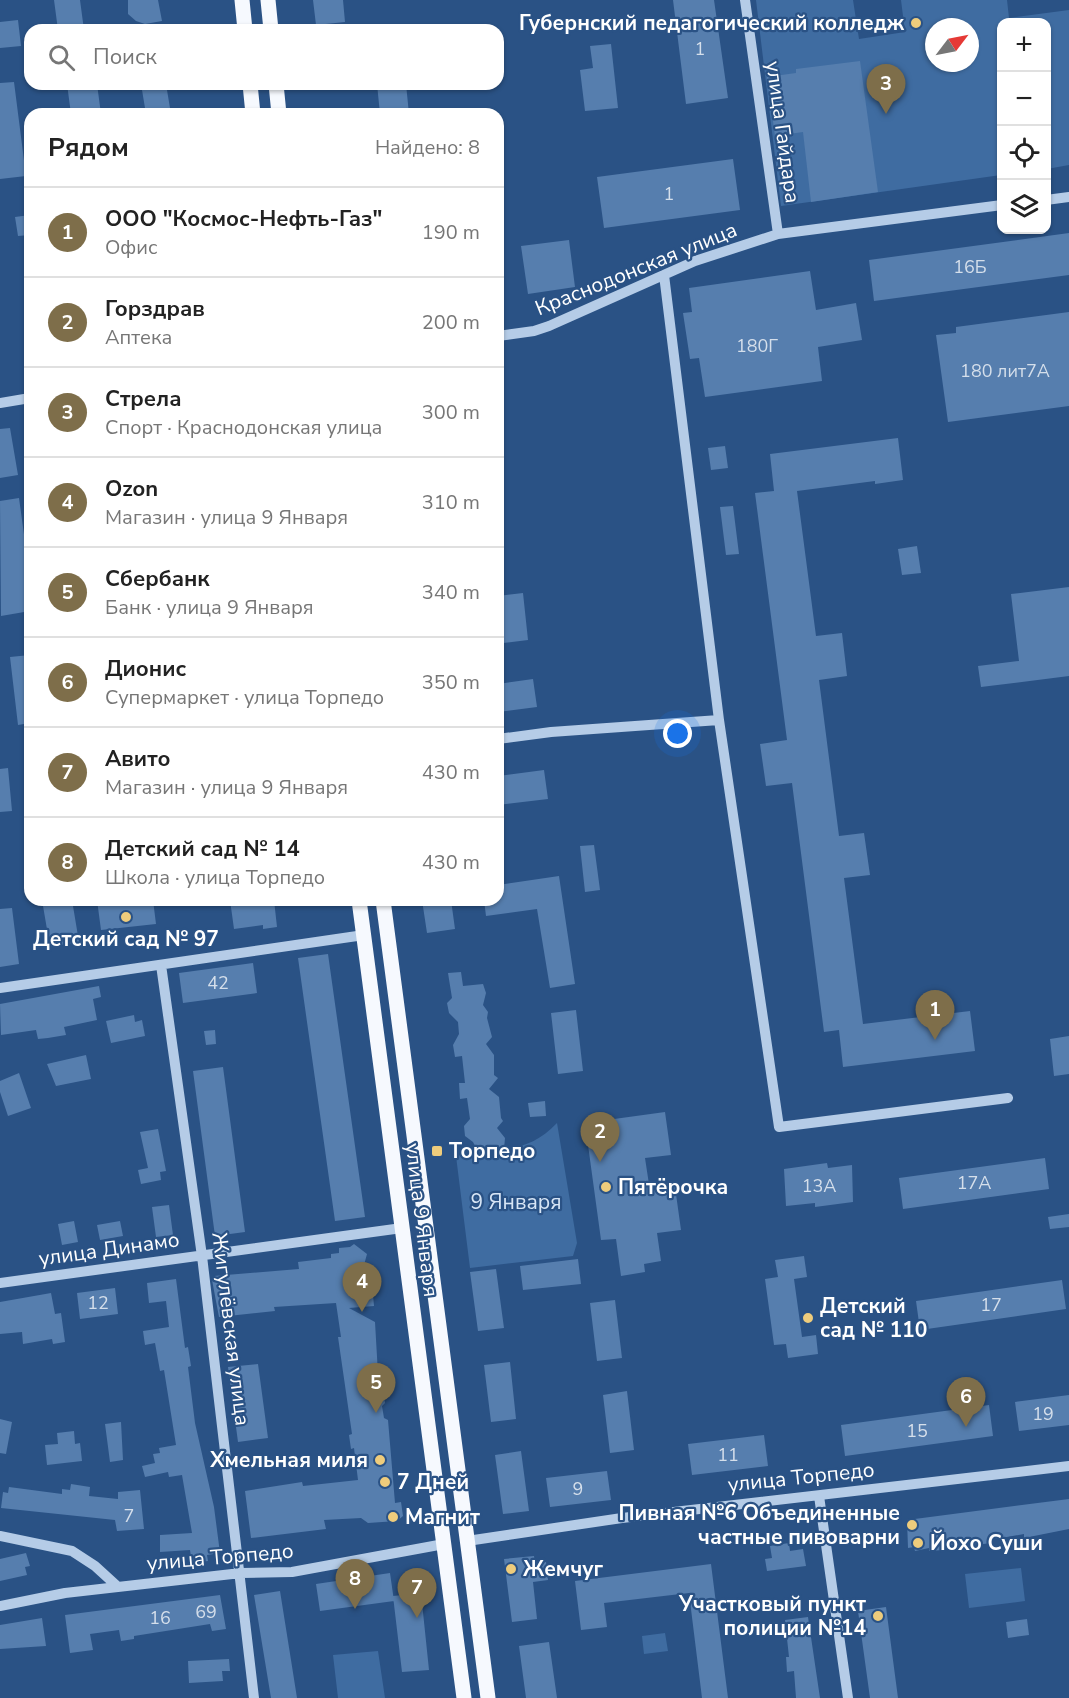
<!DOCTYPE html>
<html lang="ru">
<head>
<meta charset="utf-8">
<style>
  body { margin:0; font-family:"Nunito Sans",sans-serif; background:#f6f6f6; color:#222 }
  .controls { position:absolute; right:18px; top:18px; display:grid; overflow:hidden; border-radius:12px; box-shadow:0 2px 4px #0004 }
  .controls button { width:54px; height:54px; display:grid; place-items:center; padding:0; border:0; border-bottom:2px solid #e0e0e0; background:#fff; color:#222; font:30px sans-serif }
  .compass { position:absolute; left:925px; top:18px; width:54px; height:54px; border-radius:50%; background:#fff; box-shadow:0 2px 4px #0004; rotate:58deg }
  .you { position:absolute; left:678px; top:734px; width:21px; height:21px; margin:-15px; border:4px solid #fff; border-radius:50%; background:#1a73e8; box-shadow:0 0 0 9px #1a73e833 }
  .badge { display:grid; place-items:center; width:39px; height:39px; border-radius:50%; background:#7e6e4a; color:#fff; font-size:20px; font-weight:700 }
  .pin { position:absolute; translate:-50% -50px; filter:drop-shadow(0 2px 3px #0008) }
  .pin::after { content:''; position:absolute; top:32px; width:21px; height:18px; background:inherit; clip-path:polygon(0 0,100% 0,50% 100%) }
  .list { margin:0; padding:0; list-style:none }
  h2 { display:flex; justify-content:space-between; align-items:center; height:78px; margin:0; padding:0 24px; font-size:26px }
  h2 small { font-size:20px; font-weight:400; color:#767676 }
  .list li { display:grid; grid-template-columns:39px 1fr auto; gap:18px; align-items:center; box-sizing:border-box; height:90px; padding:0 24px; border-top:2px solid #e0e0e0 }
  .list b { display:block; font-size:22px; white-space:nowrap }
  .list p { margin:0; font-size:20px; white-space:nowrap; color:#767676 }
  .list em { font-size:20px; font-style:normal; color:#767676 }
  .icon { flex:none; width:33px; height:33px; fill:none; stroke:currentColor; stroke-width:2; stroke-linecap:round; stroke-linejoin:round }
  .map { position:relative; flex:none; width:1069px; height:1698px; overflow:hidden }
  .search { position:absolute; background:#fff; box-shadow:0 2px 4px #0004; left:24px; top:24px; width:480px; height:66px; display:flex; align-items:center; gap:15px; box-sizing:border-box; padding:0 21px; border-radius:18px; color:#767676; font-size:22px }
  .panel { position:absolute; background:#fff; box-shadow:0 2px 4px #0004; left:24px; top:108px; width:480px; height:798px; border-radius:18px }
  .map>svg:first-child { display:block }
  .green { fill:#3f6ca1; fill-rule:evenodd }
  .building { fill:#567eae }
  .lines { fill:none; stroke-linecap:round; stroke-linejoin:round }
  .minor { stroke:#b5cce7; stroke-width:10 }
  .major { stroke:#f6f9fe; stroke-width:15 }
  .poi-dot { fill:#eecc7c; stroke:#2a5285; stroke-width:2 }
  .labels { text-anchor:middle; dominant-baseline:central; stroke-width:4.5; stroke-linejoin:round; paint-order:stroke }
  .number-label { font-size:18px; fill:#d5dfeb }
  .poi-label { font-size:21px; font-weight:bold; fill:#fff; stroke:#2a5285; text-anchor:start }
  .street-label { font-size:21px; fill:#fff; stroke:#2a5285 }
  .park-label { font-size:21px; fill:#d8e6f6; stroke:#2a5285 }
</style>
</head>
<body>
<div class="map">
<svg width="1069" height="1698" viewBox="0 0 1069 1698">
  <rect width="100%" height="100%" fill="#2a5285"/>
  <path class="green" d="M756,0H853L859,39L905,32L901,0H1007L1009,18L1069,10V165L1047,169L1046,22H1002L1001,175L781,206ZM934,27H970V63H934Z
    M557,1123L577,1243L573,1256L470,1268L456,1156C497,1148 527,1155 557,1123Z
    M1021,1568L1025,1601L969,1608L965,1574Z
    M665,1633L668,1651L644,1654L642,1636Z
    M378,1651L385,1698H338L333,1655Z"/>
  <path class="building" d="M54,0H80L84,30H58Z
    M128,0H158L162,21L145,24L136,21L128,14Z
    M313,0H343L345,22L316,25Z
    M673,0H714L728,98L686,104Z
    M18,20L21,46L0,48V22Z
    M611,44L618,108L585,111L580,70L593,68L590,46Z
    M860,61L878,192L811,202L803,132L775,136L767,77L796,73V69Z
    M14,82L26,176L0,179V83Z
    M67,84H97L101,114H71Z
    M141,84H166L171,114H146Z
    M377,84H406L409,114H380Z
    M733,159L740,210L604,228L597,177Z
    M30,215V235L18,236L15,217Z
    M1069,233V275L874,301L869,260Z
    M569,240L575,287L528,294L521,246Z
    M810,271L816,310L856,303L862,340L818,347L822,381L705,397L699,358L690,359L683,313L692,312L689,288Z
    M1069,312V406L948,422L936,335L956,333V327Z
    M10,428L18,475L0,478V429Z
    M898,438L903,480L875,484V481L797,491L816,636L842,633L847,676L819,680L839,836L864,833L870,875L844,878L863,1024L970,1011L975,1051L843,1067L839,1030L824,1032L792,783L766,786L760,744L787,740L755,493L774,491L770,454Z
    M725,446L728,468L711,470L708,448Z
    M19,498L30,578V611L1,616L0,501Z
    M733,506L739,554L726,555L720,507Z
    M917,546L921,573L902,575L898,549Z
    M1069,587V676L981,687L978,666L1019,661L1011,594Z
    M523,593L528,640L503,643L498,596Z
    M30,655V723L18,725L10,657Z
    M533,679L537,707L498,712V684Z
    M8,768L12,811L0,812V769Z
    M544,770L548,799L498,805V776Z
    M594,845L600,890L585,892L580,846Z
    M559,876L575,984L550,988L537,909L486,916L484,900H498V885Z
    M42,900H72L79,942L50,947Z
    M97,900H153L156,924L101,930Z
    M230,900H274L277,927L263,929V925L234,929Z
    M422,900H451L455,929L427,933Z
    M12,908L19,964L0,967V909Z
    M328,954L365,1217L335,1221L298,958Z
    M253,963L257,993L183,1003L179,973Z
    M461,972L463,986L483,984L486,993L483,1005L488,1012L487,1018L492,1037L486,1044L494,1055V1075L498,1078L489,1089L499,1097L501,1118L503,1121L497,1128L505,1138L504,1149L478,1152L473,1142L465,1136L464,1126L470,1119L467,1098L460,1099L459,1083H465L462,1056L455,1057L453,1045L459,1034L458,1022L449,1013L447,1003L452,998L448,973Z
    M99,986L101,997L93,999L97,1020L64,1027L66,1035L48,1038L38,1039L36,1030L1,1035L0,1004Z
    M576,1010L583,1071L558,1074L551,1013Z
    M134,1015L135,1022L142,1020L145,1036L111,1043L106,1021Z
    M215,1030L216,1044L206,1045L204,1031Z
    M1069,1036V1074L1054,1076L1050,1039Z
    M86,1055L91,1079L56,1086L47,1064Z
    M223,1067L245,1232L215,1236L193,1071Z
    M19,1073L31,1108L8,1116L0,1092V1081Z
    M545,1101L546,1116L530,1117L528,1103Z
    M665,1112L671,1155L645,1158L650,1191L675,1187L681,1230L657,1233L661,1261L644,1264L645,1272L621,1276L616,1239L601,1240L585,1123Z
    M158,1129L166,1171L160,1172L161,1180L141,1184L138,1170L148,1168L140,1132Z
    M1045,1158L1049,1189L903,1209L899,1178Z
    M827,1163L828,1168L852,1165L853,1202L815,1207V1203L786,1206L784,1169Z
    M169,1205L173,1235L156,1237L152,1207Z
    M1069,1214V1227L1050,1229L1048,1217Z
    M74,1221L78,1242L62,1245L58,1224Z
    M120,1221L123,1236L100,1240L97,1225Z
    M354,1244L367,1254L364,1265L368,1295H373L374,1306L349,1308L375,1322L378,1374L381,1375L385,1403L382,1406L384,1418L388,1420L395,1503L401,1502L403,1516L397,1521L368,1523L361,1518L324,1520L326,1529L251,1538L245,1491L302,1482L303,1486L358,1480L354,1448L351,1449L349,1435L352,1434L338,1337H341L336,1303L274,1307L275,1311L219,1317L212,1280H215L214,1276L299,1269L298,1262L331,1258V1254L339,1253V1248L350,1247Z
    M804,1256L807,1277L794,1279L802,1337L816,1335L818,1354L788,1358L786,1344L774,1345L765,1279L778,1277L775,1260Z
    M578,1259L581,1284L523,1290L520,1266Z
    M496,1269L504,1328L478,1331L470,1272Z
    M176,1279L185,1348L188,1347L191,1366L188,1367L195,1423L214,1507L220,1553L207,1555L208,1561L192,1563L190,1550L160,1552V1535L192,1533L182,1475L169,1477L168,1472L145,1477L142,1466L155,1463L153,1454L160,1453L159,1448L176,1445L164,1370L160,1371L155,1343L145,1345L143,1331L169,1327L166,1301L149,1303L147,1283Z
    M1062,1280L1066,1309L920,1330L916,1301Z
    M115,1288L118,1314L80,1319L77,1293Z
    M51,1293L55,1314L61,1313L65,1342L53,1344L52,1339L23,1344L22,1332L0,1334V1302Z
    M615,1300L622,1358L597,1361L590,1303Z
    M510,1362L516,1419L491,1422L484,1365Z
    M258,1364L268,1438L238,1442L228,1367Z
    M627,1391L634,1450L610,1453L603,1395Z
    M1069,1395V1425L1019,1431L1015,1402Z
    M989,1405L993,1436L845,1456L841,1425Z
    M0,1419L12,1422L6,1454L0,1453Z
    M121,1422L123,1460L110,1462L105,1424Z
    M74,1431L75,1444L80,1443L82,1461L47,1465L45,1445L58,1444L57,1433Z
    M764,1435L768,1466L692,1475L688,1444Z
    M521,1451L529,1511L503,1514L495,1455Z
    M607,1471L611,1500L550,1507L546,1478Z
    M71,1484L90,1487L89,1496L118,1499V1492L140,1490L144,1529L117,1531L115,1520L1,1508L3,1492L8,1493L9,1487L62,1494V1489L70,1490Z
    M1069,1499V1529L1024,1538V1534L990,1540L991,1543L976,1545L975,1542L943,1546V1550L929,1551V1548L915,1551L914,1547L908,1548L907,1520Z
    M789,1543L790,1551L803,1549L806,1566L767,1571L765,1559L772,1558L770,1546Z
    M26,1553L30,1566L25,1567L27,1575L0,1581V1559Z
    M534,1556L535,1564L546,1562L548,1580L533,1582L537,1619L512,1622L504,1559Z
    M711,1564L728,1698H702L689,1593L604,1603L607,1627L581,1630L575,1581Z
    M390,1573L394,1601L320,1611L316,1584Z
    M280,1591L291,1660L297,1698H271L254,1595Z
    M421,1593L429,1670L402,1672L393,1596Z
    M220,1595L226,1629L212,1631L210,1624L134,1636V1639L121,1641L119,1630L90,1634L93,1650L70,1653L65,1615Z
    M886,1607L898,1698H870L858,1611Z
    M808,1617L820,1698H796L794,1671L787,1672L786,1657H789L785,1620Z
    M42,1618L46,1646L0,1649V1625Z
    M1027,1619L1029,1635L1008,1638L1006,1622Z
    M549,1642L557,1698H526L519,1646Z
    M229,1659L230,1671H222L223,1681L189,1683L188,1661Z"/>
  <g class="lines">
    <path class="minor" d="M745,0L778,234
      M1046,200L1069,197
      M664,275L719,720L779,1127L1008,1098
      M498,336L534,331L549,326L695,261L778,234L1002,205
      M0,403L30,398
      M498,739L551,732L719,720
      M161,965L202,1256L254,1698
      M0,988L364,935
      M0,1283L402,1228
      M819,1496L848,1698
      M0,1536L72,1551L95,1566L118,1587
      M467,1541L622,1518L1069,1466
      M0,1606L65,1593L241,1573L292,1572L444,1544"/>
    <path class="major" d="M242,0L245,30
      M268,0L271,30
      M250,84L253,114
      M276,84L279,114
      M359,900L464,1698
      M383,900L488,1698"/>
  </g>
  <g class="poi-dot">
    <circle cx="916" cy="23" r="6"/>
    <circle cx="126" cy="917" r="6"/>
    <rect x="431" y="1145" width="12" height="12" rx="3"/>
    <circle cx="606" cy="1187" r="6"/>
    <circle cx="808" cy="1318" r="6"/>
    <circle cx="380" cy="1460" r="6"/>
    <circle cx="385" cy="1482" r="6"/>
    <circle cx="393" cy="1517" r="6"/>
    <circle cx="912" cy="1525" r="6"/>
    <circle cx="918" cy="1543" r="6"/>
    <circle cx="511" cy="1569" r="6"/>
    <circle cx="878" cy="1616" r="6"/>
  </g>
  <g class="labels">
    <g class="number-label">
      <text x="700" y="49">1</text>
      <text x="669" y="194">1</text>
      <text x="970" y="267">16Б</text>
      <text x="757" y="346">180Г</text>
      <text x="1005" y="371">180 лит7А</text>
      <text x="218" y="983">42</text>
      <text x="974" y="1183">17А</text>
      <text x="819" y="1186">13А</text>
      <text x="98" y="1303">12</text>
      <text x="991" y="1305">17</text>
      <text x="1043" y="1414">19</text>
      <text x="917" y="1431">15</text>
      <text x="728" y="1455">11</text>
      <text x="578" y="1489">9</text>
      <text x="129" y="1516">7</text>
      <text x="206" y="1612">69</text>
      <text x="160" y="1618">16</text>
    </g>
    <g class="poi-label">
      <text x="904" y="23" text-anchor="end">Губернский педагогический колледж</text>
      <text x="126" y="939" text-anchor="middle">Детский сад № 97</text>
      <text x="449" y="1151">Торпедо</text>
      <text x="618" y="1187">Пятёрочка</text>
      <text x="820" y="1306">Детский<tspan x="820" dy="24">сад № 110</tspan></text>
      <text x="368" y="1460" text-anchor="end">Хмельная миля</text>
      <text x="397" y="1482">7 Дней</text>
      <text x="900" y="1513" text-anchor="end">Пивная №6 Объединенные<tspan x="900" dy="24">частные пивоварни</tspan></text>
      <text x="405" y="1517">Магнит</text>
      <text x="930" y="1543">Йохо Суши</text>
      <text x="523" y="1569">Жемчуг</text>
      <text x="866" y="1604" text-anchor="end">Участковый пункт<tspan x="866" dy="24">полиции №14</tspan></text>
    </g>
    <g class="street-label">
      <text transform="translate(783 132) rotate(82)">улица Гайдара</text>
      <text transform="translate(636 269) rotate(-22)">Краснодонская улица</text>
      <text transform="translate(422 1220) rotate(83)">улица 9 Января</text>
      <text transform="translate(109 1249) rotate(-8)">улица Динамо</text>
      <text transform="translate(231 1329) rotate(83)">Жигулёвская улица</text>
      <text transform="translate(801 1477) rotate(-6)">улица Торпедо</text>
      <text transform="translate(220 1557) rotate(-5)">улица Торпедо</text>
    </g>
    <g class="park-label">
      <text x="516" y="1202">9 Января</text>
    </g>
  </g>
</svg>
<div class="controls">
<button>+</button>
<button>−</button>
<button><svg class="icon" aria-label="locate" viewBox="0 0 24 24"><circle cx="12" cy="12" r="6"/><path d="M12 2v4M12 18v4M2 12h4M18 12h4"/></svg></button>
<button><svg class="icon" aria-label="layers" viewBox="0 0 24 24"><path d="M12 4l9 5-9 5-9-5zM3 14l9 5 9-5"/></svg></button>
</div>
<svg class="compass" viewBox="-18 -18 36 36"><path d="M0-13l5 13h-10z" fill="#e53935"/><path d="M0 13l5-13h-10z" fill="#767676"/></svg>
<div class="you"></div>
<div class="pin badge" style="left:935px;top:1040px">1</div>
<div class="pin badge" style="left:600px;top:1162px">2</div>
<div class="pin badge" style="left:886px;top:114px">3</div>
<div class="pin badge" style="left:362px;top:1312px">4</div>
<div class="pin badge" style="left:376px;top:1413px">5</div>
<div class="pin badge" style="left:966px;top:1427px">6</div>
<div class="pin badge" style="left:417px;top:1618px">7</div>
<div class="pin badge" style="left:355px;top:1609px">8</div>
<div class="search"><svg class="icon" aria-label="search" viewBox="0 0 24 24"><circle cx="10" cy="10" r="6"/><path d="M15 15l6 6"/></svg>Поиск</div>
<section class="panel">
<h2>Рядом<small>Найдено: 8</small></h2>
<ul class="list">
<li><span class="badge">1</span><div><b>ООО &quot;Космос-Нефть-Газ&quot;</b><p>Офис</p></div><em>190 m</em></li>
<li><span class="badge">2</span><div><b>Горздрав</b><p>Аптека</p></div><em>200 m</em></li>
<li><span class="badge">3</span><div><b>Стрела</b><p>Спорт · Краснодонская улица</p></div><em>300 m</em></li>
<li><span class="badge">4</span><div><b>Ozon</b><p>Магазин · улица 9 Января</p></div><em>310 m</em></li>
<li><span class="badge">5</span><div><b>Сбербанк</b><p>Банк · улица 9 Января</p></div><em>340 m</em></li>
<li><span class="badge">6</span><div><b>Дионис</b><p>Супермаркет · улица Торпедо</p></div><em>350 m</em></li>
<li><span class="badge">7</span><div><b>Авито</b><p>Магазин · улица 9 Января</p></div><em>430 m</em></li>
<li><span class="badge">8</span><div><b>Детский сад № 14</b><p>Школа · улица Торпедо</p></div><em>430 m</em></li>
</ul>
</section>
</div>
</body>
</html>
